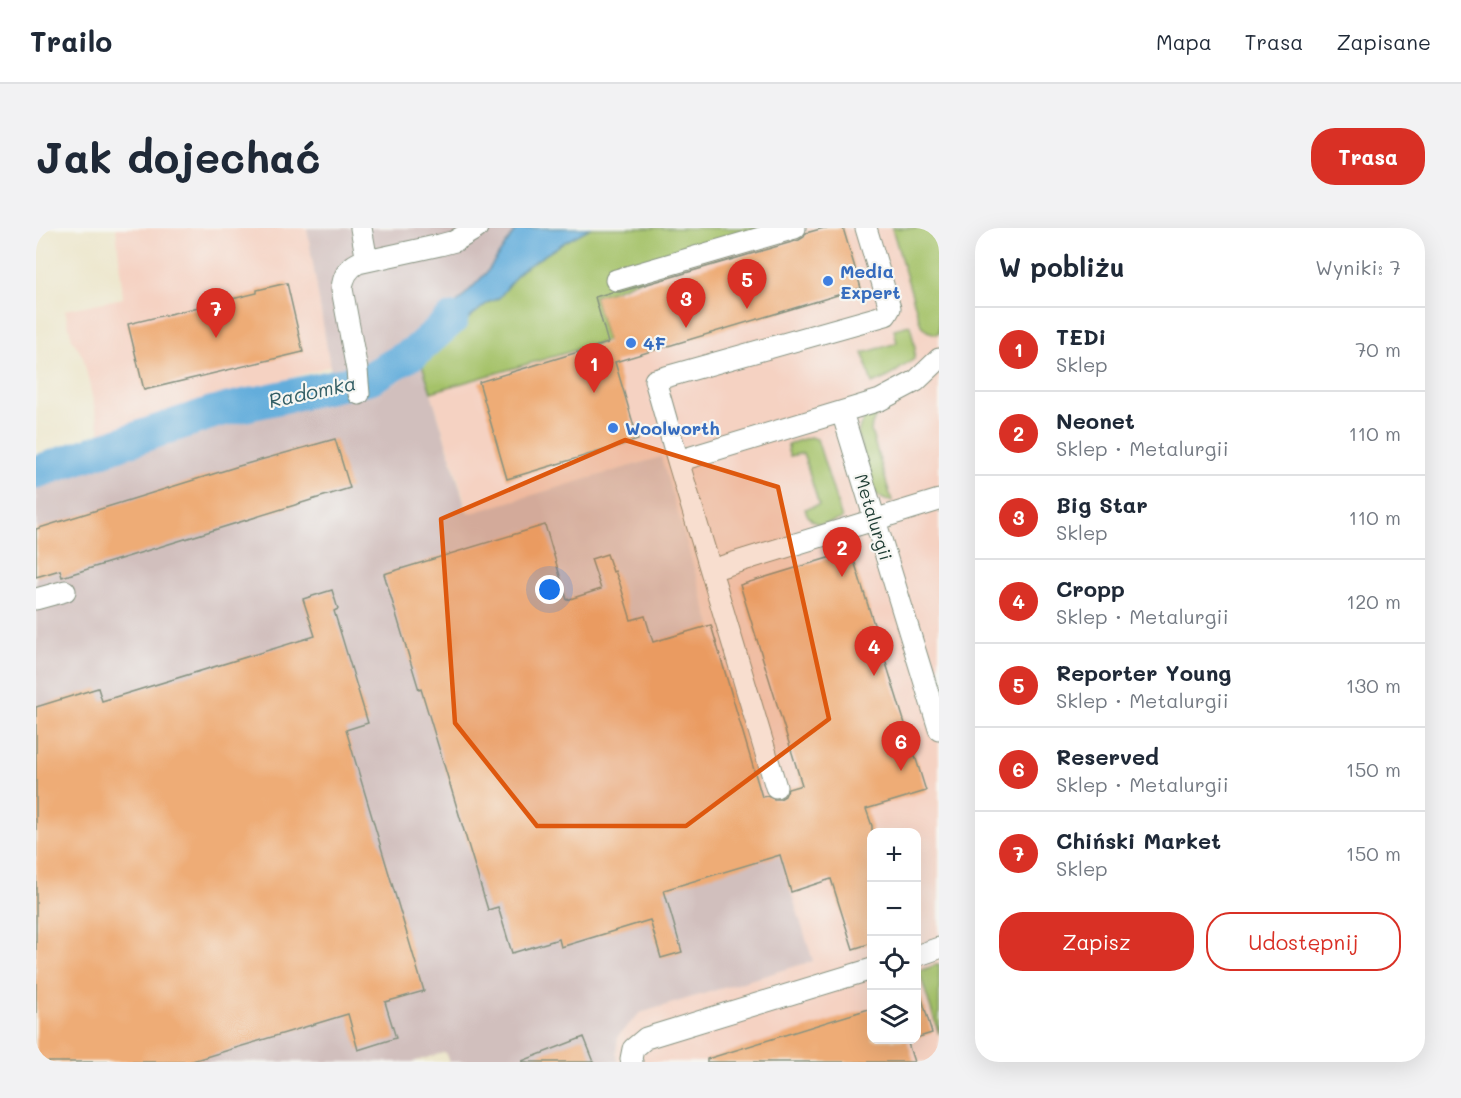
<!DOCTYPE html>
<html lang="pl">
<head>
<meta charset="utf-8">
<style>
  body { margin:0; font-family:Mali,sans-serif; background:#f2f2f3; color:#1f2937 }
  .controls { position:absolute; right:18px; bottom:18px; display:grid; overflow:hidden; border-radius:12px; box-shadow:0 6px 24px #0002 }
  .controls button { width:54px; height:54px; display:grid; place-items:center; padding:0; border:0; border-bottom:2px solid #e0e1e3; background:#fff; color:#1f2937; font:30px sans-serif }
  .you { position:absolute; left:514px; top:362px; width:21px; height:21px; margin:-15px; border:4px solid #fff; border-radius:50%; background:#1a73e8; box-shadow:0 0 0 9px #1a73e833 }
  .badge { display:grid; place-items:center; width:39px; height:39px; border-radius:50%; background:#d93025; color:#fff; font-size:20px; font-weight:700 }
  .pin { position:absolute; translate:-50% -50px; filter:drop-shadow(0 2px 3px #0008) }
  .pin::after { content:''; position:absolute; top:32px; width:21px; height:18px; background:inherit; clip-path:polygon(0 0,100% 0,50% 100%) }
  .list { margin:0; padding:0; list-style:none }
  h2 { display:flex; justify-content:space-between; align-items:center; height:78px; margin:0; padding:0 24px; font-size:26px }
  h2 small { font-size:20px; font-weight:400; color:#747a83 }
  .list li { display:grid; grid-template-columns:39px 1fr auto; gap:18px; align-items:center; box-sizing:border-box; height:84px; padding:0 24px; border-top:2px solid #e0e1e3 }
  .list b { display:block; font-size:22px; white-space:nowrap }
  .list p { margin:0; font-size:20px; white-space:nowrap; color:#747a83 }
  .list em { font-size:20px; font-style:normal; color:#747a83 }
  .actions { display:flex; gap:12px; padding:18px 24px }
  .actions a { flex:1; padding:14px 0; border:2px solid #d93025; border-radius:24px; text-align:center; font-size:21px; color:#d93025 }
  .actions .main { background:#d93025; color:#fff }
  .icon { flex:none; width:33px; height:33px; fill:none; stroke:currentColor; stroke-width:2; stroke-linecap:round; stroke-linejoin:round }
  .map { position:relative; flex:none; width:903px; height:834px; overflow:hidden; border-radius:24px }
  header { display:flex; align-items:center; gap:36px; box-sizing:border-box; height:84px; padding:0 30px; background:#fff; border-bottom:2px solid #e0e1e3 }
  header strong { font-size:28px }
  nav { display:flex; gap:33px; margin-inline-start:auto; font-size:21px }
  .intro { display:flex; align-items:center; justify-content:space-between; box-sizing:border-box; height:144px; padding:0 36px }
  h1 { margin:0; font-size:42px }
  .button { padding:15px 27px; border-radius:24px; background:#d93025; color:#fff; font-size:21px; font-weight:700 }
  main { display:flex; gap:36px; padding:0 36px }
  aside { flex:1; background:#fff; border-radius:24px; box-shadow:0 6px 24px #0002 }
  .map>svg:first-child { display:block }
  .built { fill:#f5d2c2; fill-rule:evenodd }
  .industrial { fill:#d1bfbd }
  .green { fill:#a5c269; stroke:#62804e; stroke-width:1.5 }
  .water { fill:#63addb; stroke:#417588; stroke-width:1.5 }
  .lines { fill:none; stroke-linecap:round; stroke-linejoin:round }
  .river { stroke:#63addb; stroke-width:33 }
  .building { fill:#eeac76 }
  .minor-casing { stroke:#869280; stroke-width:23 }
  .minor { stroke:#fff; stroke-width:21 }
  .marked { fill:#de580e; fill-opacity:0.2; stroke:#de580e; stroke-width:4.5; stroke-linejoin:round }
  .shop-dot { fill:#3f7fe0; stroke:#f6f6f2; stroke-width:2 }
  .labels { text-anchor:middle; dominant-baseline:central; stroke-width:4.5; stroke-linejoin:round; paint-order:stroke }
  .shop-label { font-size:18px; font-weight:bold; fill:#366cbe; stroke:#f6f6f2; text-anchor:start }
  .street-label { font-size:18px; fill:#1f3d34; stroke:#f6f6f2 }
  .water-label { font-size:20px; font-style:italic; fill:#335f66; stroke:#f6f6f2 }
</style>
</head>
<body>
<header>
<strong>Trailo</strong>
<nav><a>Mapa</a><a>Trasa</a><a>Zapisane</a></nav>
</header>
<div class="intro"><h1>Jak dojechać</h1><a class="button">Trasa</a></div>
<main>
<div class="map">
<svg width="903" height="834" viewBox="0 0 903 834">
  <rect width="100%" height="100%" fill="#f6f6f2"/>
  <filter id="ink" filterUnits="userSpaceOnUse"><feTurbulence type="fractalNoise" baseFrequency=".0167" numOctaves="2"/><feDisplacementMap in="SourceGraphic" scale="12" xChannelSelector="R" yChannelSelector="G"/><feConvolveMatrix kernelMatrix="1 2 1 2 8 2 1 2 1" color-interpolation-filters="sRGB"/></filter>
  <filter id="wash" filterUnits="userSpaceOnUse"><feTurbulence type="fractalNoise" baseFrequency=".008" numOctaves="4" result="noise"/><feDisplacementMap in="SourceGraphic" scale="24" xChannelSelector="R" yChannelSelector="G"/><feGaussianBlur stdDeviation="1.35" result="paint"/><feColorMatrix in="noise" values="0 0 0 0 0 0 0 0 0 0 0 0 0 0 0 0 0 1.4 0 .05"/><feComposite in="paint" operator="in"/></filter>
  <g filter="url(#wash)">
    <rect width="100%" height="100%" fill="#ede7cd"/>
    <path class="built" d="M80,0H271L294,138L65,208L47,129L36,111L29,82L87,70Z
      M728,0H903V834H582L580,826L582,808L604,785L776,733L738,610L625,229L433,286L395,164L570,113L557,68ZM836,604H880V812H836Z"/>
    <path class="industrial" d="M271,0H481L451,44L420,76L379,112L432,286L625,229L738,610L777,733L604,785L582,808L580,826L582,834H413L409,824L377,834H0V258L203,187L299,168Z"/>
    <path class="green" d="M554,0H728L579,62L558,68L571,113L395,164L384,130L453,74L463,70L485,42L529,14Z
      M856,0H903V104L900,106L891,103L885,97Z
      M874,97L879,119L878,131L852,149L836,156L827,125L861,115L858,101Z
      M850,178C841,186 836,191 835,203L856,273C849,273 845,270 840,266L822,208C823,189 834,185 850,178Z
      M774,209L781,211L806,291C790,295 776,303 769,281L783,277L767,225L754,228L752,223V216Z
      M903,736V806L883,743Z"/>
    <path class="water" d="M481,0H554L529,14L485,42L463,70L453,74L384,130L379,112L420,76L451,44Z"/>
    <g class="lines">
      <path class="river" d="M0,244L178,184L334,150L379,124L416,91"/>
    </g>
    <g id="blocks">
      <path class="building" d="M788,0H807L825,60L579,134L602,212L471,251L443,154L572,115L559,69L576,64H584L763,12L768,9L770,5Z
        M251,55L267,124L108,162L92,96L221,65V62Z
        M299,211L314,260L26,349L24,342L0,349V301L203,238Z
        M509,297L531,372L565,361L555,331L571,326L577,344L579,343L584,356L595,392L609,388L617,414L675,397L726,569L731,568L738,571H744L749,568L752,561L766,557L704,357L815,323L890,563L830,581L836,598V715L817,721L795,651L755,664L744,627L628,662L646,724L625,730L614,692L525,719L523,711L476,725L462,679L452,682L385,461L383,462L348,346Z
        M296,362L302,381L298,383L332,495L310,502L388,763L349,774L360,810L322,822L312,786L153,834H0V479L62,460L66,473L279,408L267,371Z
        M884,764L896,805L880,810V765Z
        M836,780V812H871L878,834H671V831Z
        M548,809L558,834H486V833Z"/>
    </g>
  </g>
  <g filter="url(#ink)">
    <use href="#blocks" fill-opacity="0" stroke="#869280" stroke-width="1.5"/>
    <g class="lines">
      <defs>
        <path id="minor" d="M325,0L331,33
          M580,52L759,0
          M323,166L321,142L306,61C307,49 312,40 322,35L404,17L419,13L441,0
          M806,184L903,501
          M642,233L619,152L850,87L854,80L830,0
          M675,342L903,272
          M0,371L29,363
          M740,559L642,233L844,172L880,153L903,131
          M880,728L903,720
          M596,834L595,831L597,821L610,810L836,741"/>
      </defs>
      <use href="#minor" class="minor-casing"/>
      <use href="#minor" class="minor"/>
    </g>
  </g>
  <path class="marked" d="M589,212L742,259L793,491L650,598H501L419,495L405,291Z"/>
  <g class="shop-dot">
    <circle cx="792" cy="53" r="6"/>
    <circle cx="595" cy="115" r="6"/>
    <circle cx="577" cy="200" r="6"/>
  </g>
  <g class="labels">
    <g class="shop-label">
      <text x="804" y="43">Media<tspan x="804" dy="21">Expert</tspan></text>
      <text x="607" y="115">4F</text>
      <text x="589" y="200">Woolworth</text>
    </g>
    <g class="street-label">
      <text transform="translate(838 289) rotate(73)">Metalurgii</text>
    </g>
    <g class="water-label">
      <text transform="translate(276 163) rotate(-12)">Radomka</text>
    </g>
  </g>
</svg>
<div class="controls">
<button>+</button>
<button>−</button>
<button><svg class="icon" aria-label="locate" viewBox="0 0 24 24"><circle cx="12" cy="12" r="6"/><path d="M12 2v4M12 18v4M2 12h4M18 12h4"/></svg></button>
<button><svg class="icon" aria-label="layers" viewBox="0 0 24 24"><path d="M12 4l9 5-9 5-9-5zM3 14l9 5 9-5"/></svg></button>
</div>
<div class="you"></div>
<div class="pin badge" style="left:558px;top:165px">1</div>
<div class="pin badge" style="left:806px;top:349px">2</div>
<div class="pin badge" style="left:650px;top:100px">3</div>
<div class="pin badge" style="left:838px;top:448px">4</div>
<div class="pin badge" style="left:711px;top:81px">5</div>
<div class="pin badge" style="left:865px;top:543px">6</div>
<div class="pin badge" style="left:180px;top:110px">7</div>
</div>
<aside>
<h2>W pobliżu<small>Wyniki: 7</small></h2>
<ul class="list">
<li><span class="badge">1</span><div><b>TEDi</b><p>Sklep</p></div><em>70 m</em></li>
<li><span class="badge">2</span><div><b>Neonet</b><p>Sklep · Metalurgii</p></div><em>110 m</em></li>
<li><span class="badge">3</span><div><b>Big Star</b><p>Sklep</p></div><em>110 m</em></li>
<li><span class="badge">4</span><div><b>Cropp</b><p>Sklep · Metalurgii</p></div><em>120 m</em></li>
<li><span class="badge">5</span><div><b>Reporter Young</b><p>Sklep · Metalurgii</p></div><em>130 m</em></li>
<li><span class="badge">6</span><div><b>Reserved</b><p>Sklep · Metalurgii</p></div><em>150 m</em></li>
<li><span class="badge">7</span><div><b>Chiński Market</b><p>Sklep</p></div><em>150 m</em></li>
</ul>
<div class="actions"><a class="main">Zapisz</a><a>Udostępnij</a></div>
</aside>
</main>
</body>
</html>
